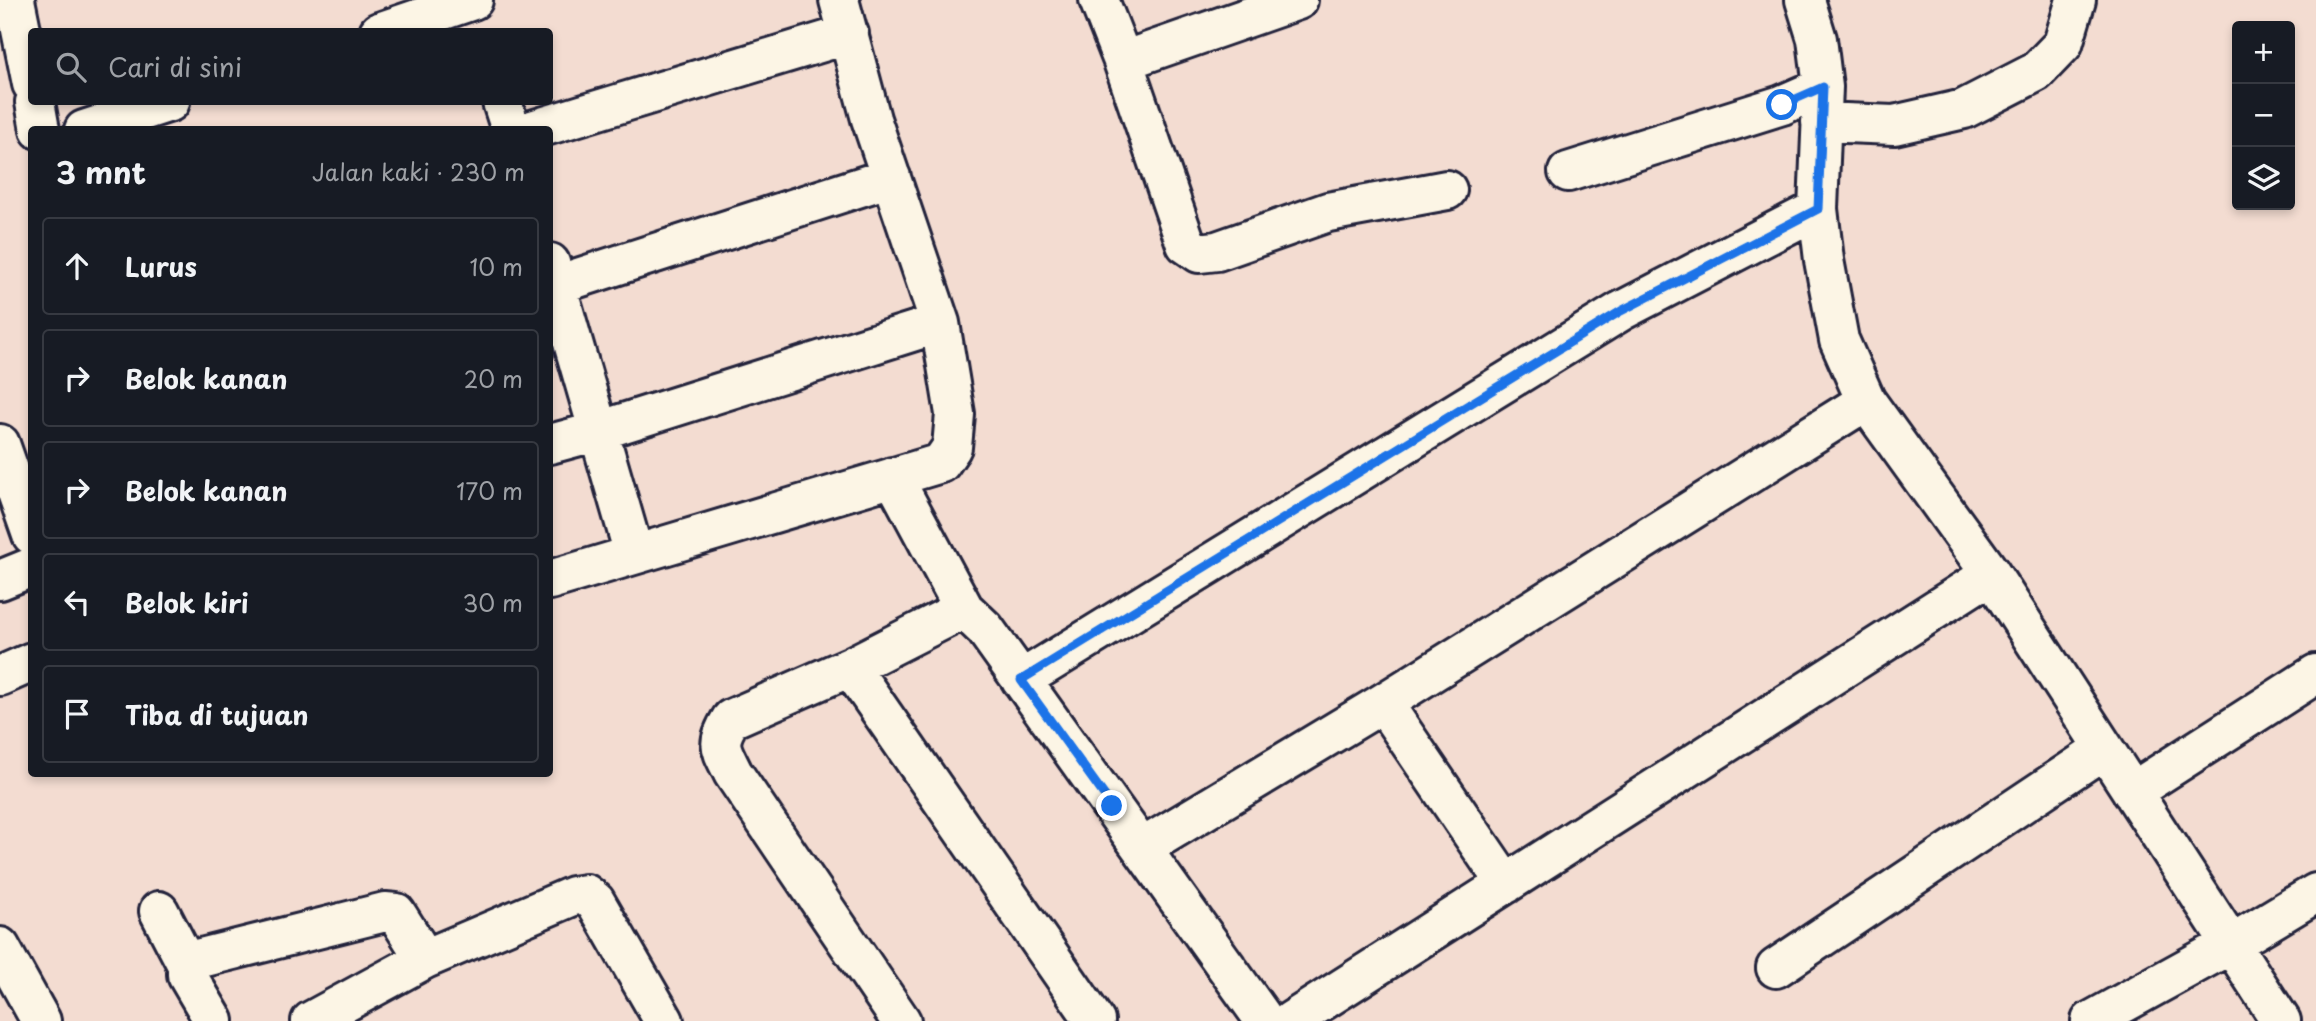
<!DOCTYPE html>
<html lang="id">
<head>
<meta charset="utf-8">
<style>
  body { margin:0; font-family:"Playpen Sans",sans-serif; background:#20242c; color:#f1f3f6 }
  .controls { position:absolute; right:21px; top:21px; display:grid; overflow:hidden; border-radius:7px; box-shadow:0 4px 10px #0003 }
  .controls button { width:63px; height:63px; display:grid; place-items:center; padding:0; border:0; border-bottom:2px solid #363941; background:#171b24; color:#f1f3f6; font:35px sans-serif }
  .stop { position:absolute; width:21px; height:21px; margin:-16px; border:5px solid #1a73e8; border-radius:50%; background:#fff }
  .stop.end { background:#1a73e8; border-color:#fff; box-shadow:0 2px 7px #0008 }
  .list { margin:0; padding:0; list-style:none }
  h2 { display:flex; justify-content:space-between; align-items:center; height:91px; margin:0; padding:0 28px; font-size:30px }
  h2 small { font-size:23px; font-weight:400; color:#9ea1a6 }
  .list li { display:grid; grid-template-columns:46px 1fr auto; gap:21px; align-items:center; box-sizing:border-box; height:98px; margin:0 14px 14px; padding:0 14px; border:2px solid #363941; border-radius:7px }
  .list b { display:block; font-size:26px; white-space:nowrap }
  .list em { font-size:23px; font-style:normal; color:#9ea1a6 }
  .icon { flex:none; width:38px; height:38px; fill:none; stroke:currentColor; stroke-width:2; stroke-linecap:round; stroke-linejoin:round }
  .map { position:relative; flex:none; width:2316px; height:1021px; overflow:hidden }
  .search { position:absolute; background:#171b24; box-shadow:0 4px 10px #0003; left:28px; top:28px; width:525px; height:77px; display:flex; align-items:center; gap:18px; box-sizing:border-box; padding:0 24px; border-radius:7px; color:#9ea1a6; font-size:26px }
  .panel { position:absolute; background:#171b24; box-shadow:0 4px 10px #0003; left:28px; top:126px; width:525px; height:651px; border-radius:7px }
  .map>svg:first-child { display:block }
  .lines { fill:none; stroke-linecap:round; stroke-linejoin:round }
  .minor-casing { stroke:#22223b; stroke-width:44 }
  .minor { stroke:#fcf5e5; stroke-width:38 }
  .route { stroke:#1a73e8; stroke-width:9 }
</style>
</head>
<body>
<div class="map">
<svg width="2316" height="1021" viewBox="0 0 2316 1021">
  <rect width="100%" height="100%" fill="#f3dcd1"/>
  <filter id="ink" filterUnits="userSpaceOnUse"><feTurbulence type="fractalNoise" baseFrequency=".0143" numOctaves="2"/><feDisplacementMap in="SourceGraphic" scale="14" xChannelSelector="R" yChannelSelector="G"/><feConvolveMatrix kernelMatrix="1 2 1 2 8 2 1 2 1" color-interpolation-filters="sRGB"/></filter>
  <g filter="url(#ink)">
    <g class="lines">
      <defs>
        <path id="minor" d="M15,0L32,84
          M1099,0L1123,61L1186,244L1199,253L1217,251L1328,212L1447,190
          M1805,0L1817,39L1823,87L1818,209L1824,260L1839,340L1866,401L1991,574L2281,1021
          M379,32L473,0
          M1123,61L1298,0
          M35,102L40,130
          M502,102L511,130
          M1821,122L1894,125L1964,109L2036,72L2063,44L2076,0
          M84,130L170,102
          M532,130L849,34
          M1568,172L1782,105L1823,87
          M550,263L634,554
          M550,287L891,177
          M0,444L32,535
          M550,444L598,431L940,323
          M893,477L964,609
          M0,580L32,567
          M550,580L941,463L952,447L955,414L940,323L871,119L839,0
          M850,667L1095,1021
          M0,676L32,662
          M1021,680L1621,311L1818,209
          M1383,703L1506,884
          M2132,792L2316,674
          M1142,848L1383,703L1866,401
          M159,911L187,965V975L214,1021
          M0,947L41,1021
          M187,965L197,959L385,912L396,913L425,959
          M1776,968L2104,749
          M311,1021L425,959L573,896L586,894L595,901L664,1021
          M901,1021L733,773C721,748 715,744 731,719L850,667L964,609L985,629L1265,1021
          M1291,1021L1991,574
          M2091,1021L2231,944L2316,893"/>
      </defs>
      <use href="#minor" class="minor-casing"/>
      <use href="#minor" class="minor"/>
    </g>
  </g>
  <g class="lines" filter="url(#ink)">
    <path class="route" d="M1112,806L1021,680L1621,311L1818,209L1823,87L1782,105"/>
  </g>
</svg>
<div class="controls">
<button>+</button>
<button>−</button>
<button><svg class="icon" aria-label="layers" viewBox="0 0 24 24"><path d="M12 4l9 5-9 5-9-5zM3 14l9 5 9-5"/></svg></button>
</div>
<div class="stop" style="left:1782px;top:105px"></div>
<div class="stop end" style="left:1112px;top:806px"></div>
<div class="search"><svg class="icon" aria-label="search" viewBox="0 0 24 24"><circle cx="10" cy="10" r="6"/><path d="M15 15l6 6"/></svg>Cari di sini</div>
<section class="panel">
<h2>3 mnt<small>Jalan kaki · 230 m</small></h2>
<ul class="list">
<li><svg class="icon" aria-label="ahead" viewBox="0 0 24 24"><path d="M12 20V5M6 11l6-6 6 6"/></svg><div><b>Lurus</b></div><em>10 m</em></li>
<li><svg class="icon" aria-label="right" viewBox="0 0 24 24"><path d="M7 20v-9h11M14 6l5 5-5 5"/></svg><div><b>Belok kanan</b></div><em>20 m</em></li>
<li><svg class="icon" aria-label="right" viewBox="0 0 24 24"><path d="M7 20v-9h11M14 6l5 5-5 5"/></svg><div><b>Belok kanan</b></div><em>170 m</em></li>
<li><svg class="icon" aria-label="left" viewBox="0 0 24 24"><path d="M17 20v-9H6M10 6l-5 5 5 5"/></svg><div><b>Belok kiri</b></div><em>30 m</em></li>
<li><svg class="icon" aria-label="arrive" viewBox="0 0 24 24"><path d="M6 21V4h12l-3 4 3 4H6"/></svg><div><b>Tiba di tujuan</b></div></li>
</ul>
</section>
</div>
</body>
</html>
